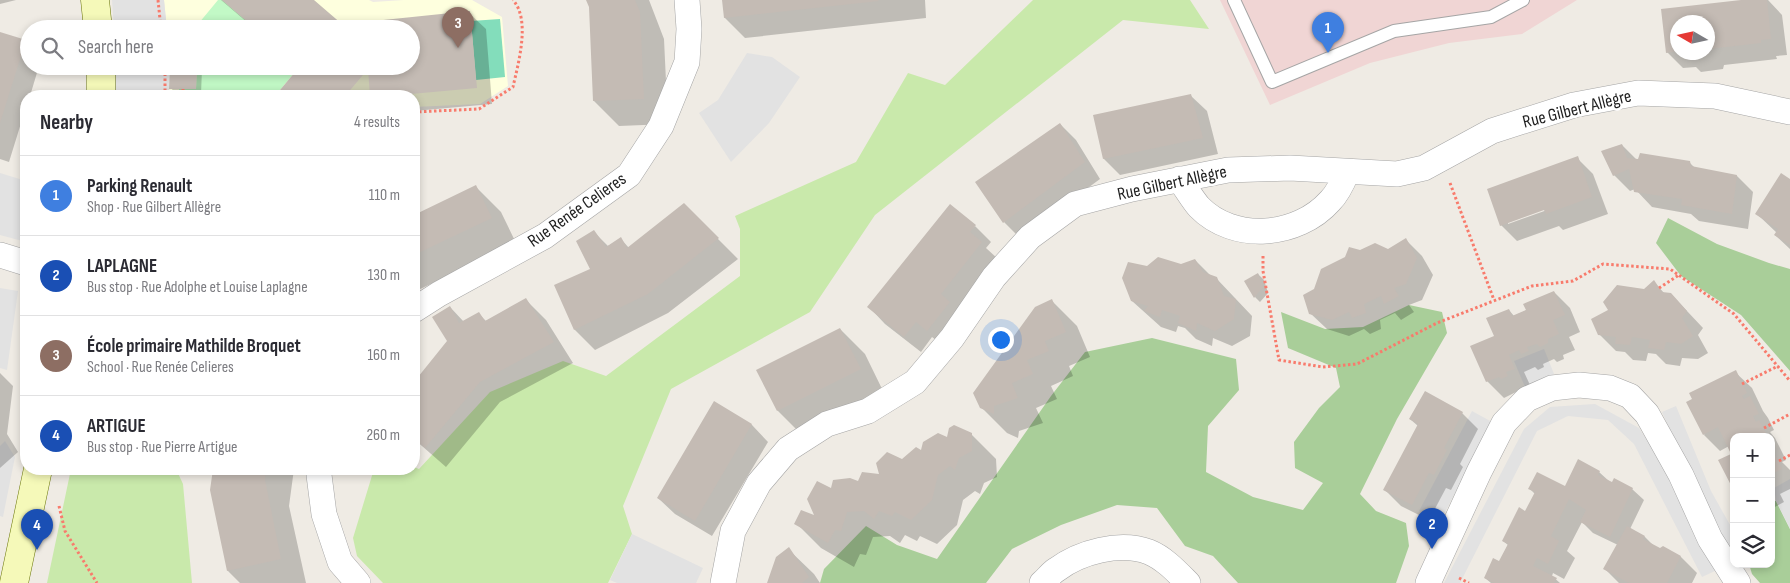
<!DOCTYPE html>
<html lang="en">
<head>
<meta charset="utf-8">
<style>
  body { margin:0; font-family:"Sofia Sans Condensed",sans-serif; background:#f7f7f7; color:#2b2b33 }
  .controls { position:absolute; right:15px; bottom:15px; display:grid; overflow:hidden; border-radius:10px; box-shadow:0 2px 8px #0003 }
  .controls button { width:45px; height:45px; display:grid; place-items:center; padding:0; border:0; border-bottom:1px solid #e1e1e2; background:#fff; color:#2b2b33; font:25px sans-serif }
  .compass { position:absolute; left:1670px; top:15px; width:45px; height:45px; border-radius:50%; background:#fff; box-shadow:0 2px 8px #0003; rotate:279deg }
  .you { position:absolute; left:1000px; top:339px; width:18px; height:18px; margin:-12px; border:4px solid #fff; border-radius:50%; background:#1a73e8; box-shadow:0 0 0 8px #1a73e833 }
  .badge { display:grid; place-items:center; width:32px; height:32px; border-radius:50%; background:#ca0403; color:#fff; font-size:16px; font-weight:700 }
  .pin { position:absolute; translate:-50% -41px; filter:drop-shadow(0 1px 2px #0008) }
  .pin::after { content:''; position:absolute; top:26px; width:18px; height:15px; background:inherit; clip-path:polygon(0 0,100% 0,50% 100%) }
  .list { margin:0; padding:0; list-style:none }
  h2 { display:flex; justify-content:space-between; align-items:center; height:65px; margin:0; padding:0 20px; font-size:21px }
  h2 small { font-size:16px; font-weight:400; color:#7c7c81 }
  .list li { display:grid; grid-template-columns:32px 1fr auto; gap:15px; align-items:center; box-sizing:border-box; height:80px; padding:0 20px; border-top:1px solid #e1e1e2 }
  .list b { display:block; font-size:19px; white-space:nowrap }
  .list p { margin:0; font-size:16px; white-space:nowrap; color:#7c7c81 }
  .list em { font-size:16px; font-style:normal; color:#7c7c81 }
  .icon { flex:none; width:28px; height:28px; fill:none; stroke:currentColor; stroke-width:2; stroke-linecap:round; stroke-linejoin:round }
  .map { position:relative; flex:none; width:1790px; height:583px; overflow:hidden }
  .search { position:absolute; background:#fff; box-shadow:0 2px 8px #0003; left:20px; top:20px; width:400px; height:55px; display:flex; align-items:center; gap:12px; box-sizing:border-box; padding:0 18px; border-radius:28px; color:#7c7c81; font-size:19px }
  .panel { position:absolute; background:#fff; box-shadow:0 2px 8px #0003; left:20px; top:90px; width:400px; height:385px; border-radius:20px }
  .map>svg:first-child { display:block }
  .commercial { fill:#f0d5d4 }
  .education { fill:#feffde }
  .grass { fill:#c9e9ab }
  .forest { fill:#a9ce99 }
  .park { fill:#c2f9c6 }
  .pitch { fill:#83ddbb }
  .parking { fill:#e2e2e2 }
  .shadow { fill:#0003; fill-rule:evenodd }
  .building { fill:#c4bbb4 }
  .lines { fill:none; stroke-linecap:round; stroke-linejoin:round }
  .service-casing { stroke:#a5a5a5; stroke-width:14 }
  .minor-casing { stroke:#a5a5a5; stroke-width:26 }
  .secondary-casing { stroke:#687406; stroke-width:29 }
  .path { stroke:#f87b6c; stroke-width:3; stroke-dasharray:2.5 2.5; stroke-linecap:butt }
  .service { stroke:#fff; stroke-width:12 }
  .minor { stroke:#fff; stroke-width:25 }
  .secondary { stroke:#f5f9b9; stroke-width:28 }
  .labels { text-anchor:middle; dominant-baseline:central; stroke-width:5; stroke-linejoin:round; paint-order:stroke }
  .street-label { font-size:18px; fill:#1e1e1e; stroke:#fff }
</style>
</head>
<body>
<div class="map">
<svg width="1790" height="583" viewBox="0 0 1790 583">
  <rect width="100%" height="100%" fill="#efebe4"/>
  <path class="commercial" d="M1220,0H1577L1522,34L1449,43L1370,63L1270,105Z"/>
  <path class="education" d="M164,0H369L373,2L404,0H472L502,17L508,86L480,104L414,107V96H169L170,66H411V29H167Z"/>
  <path class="grass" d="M1033,0H1190L1209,29L1123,20L875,215L810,312L671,389L623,506L632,534L608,583H383L357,556L353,538L374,469H414V467L419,469L490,392L563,361L606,376L740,276V229L735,216L856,162L908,73L945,85Z
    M71,469H176L183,484L192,583H47Z"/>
  <path class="forest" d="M1668,218L1717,244L1769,263L1790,269V371L1741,315L1681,276L1656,243Z
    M1409,305L1442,312L1447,333L1397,419L1360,494L1376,511L1406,523L1409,546L1396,583H1238L1213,556L1185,546L1157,508L1117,505L1061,525L1012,549L986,583H820L824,569L866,526L897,545L937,559L1051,396L1085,352L1152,338L1236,359L1239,390L1208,426L1206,472L1253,497L1303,510L1323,483L1295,468L1294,442L1319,408L1340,387L1336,368L1288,348L1281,312L1325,329L1363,327Z
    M1771,501H1776L1790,529V583H1760L1752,574L1749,564H1771Z"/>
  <path class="park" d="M218,0H222L256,29H194Z
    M197,66H300L275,96H179V89H196Z"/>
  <path class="pitch" d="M500,19L505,77L476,80L471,21Z"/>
  <path class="parking" d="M112,0H164L167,29H114Z
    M747,53L772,57L800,77L769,123L731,162L699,113L718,100Z
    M115,66H170L169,96H115Z
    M0,173L26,181L23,201L26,202V242L0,235Z
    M0,288L18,291L7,370L0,368Z
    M1544,349L1554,374L1525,387L1514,361Z
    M1595,404L1639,428L1656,453L1717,570L1702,577L1634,444L1608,420L1568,416L1537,431L1460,583H1444L1524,429L1550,407Z
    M1676,406L1711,491L1734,532V558L1697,493L1662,412Z
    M1472,411L1492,422L1440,522L1419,511Z
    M5,441L15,457L3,517L0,516V446Z
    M1790,479V529L1776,501L1774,488Z
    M632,534L703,568L696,583H617L610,580Z"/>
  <path class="shadow" d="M0,0H16L0,4Z
    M221,0H312L345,29H255Z
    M588,0H649L664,39L668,124L619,126L594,101L590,6Z
    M723,0H925L926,18L745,38L725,18Z
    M1752,0H1768L1782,15L1787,55L1776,56L1777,59L1724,65L1723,69L1701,72L1696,67L1683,68L1667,52L1663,10ZM1678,22H1708V52H1678Z
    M469,13L486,29L492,104L414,111V96H277L301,67L299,66H411Z
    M0,34L25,41L29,45V66H39L30,96H26V107L9,162L0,159Z
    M171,66H199L202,69L201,94H176L171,88Z
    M1190,95L1207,111L1218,154L1120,175L1104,159L1094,116Z
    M1060,124L1076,140L1100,179L1020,238L1004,222Z
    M1622,145L1637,160L1689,162L1695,168L1737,176L1753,192L1748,229L1699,221L1691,214L1652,207L1635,189L1630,191L1614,175Z
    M1577,158L1593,174L1608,214L1563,230L1559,226L1517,241L1501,225ZM1549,206L1550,209L1508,224V221Z
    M1790,181V249L1775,235L1777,233L1757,214Z
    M476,187L501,212L516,243L414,292V217Z
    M684,205L738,259L668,313L595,350L575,330L556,286L591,270L594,232L608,246L621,239L629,248Z
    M975,226L991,242L986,248L998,259L944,346L932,337L921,352L885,324L869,307Z
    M1406,240L1422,256L1433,275L1422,300L1409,305L1414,312L1401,320L1395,313L1380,320L1381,329L1370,334L1364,329L1349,336L1327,329L1310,313L1315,289L1360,251L1389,250Z
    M1195,260L1212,277L1216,278L1252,316L1250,336L1232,346L1213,338L1212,346L1196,339L1185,328L1178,326L1176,332L1161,327L1132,301L1148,268L1181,265Z
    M1258,274L1264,280L1268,293L1260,302L1255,297Z
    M1654,282L1665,294H1671L1703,328L1698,335L1708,353L1698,359L1682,358L1680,366L1666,364L1656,354L1648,353L1646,361L1633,360L1625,352L1616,351L1599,334Z
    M1554,292L1570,308L1580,332L1569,337L1575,350L1563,355L1564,359L1557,362L1554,359L1543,364L1544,367L1538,370L1535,367L1524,372L1530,385L1518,395L1516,392L1504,398L1487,381L1495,336L1509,310L1514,316L1527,310Z
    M526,300L546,320L573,363L500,402L446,467L414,439V384L448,341L450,307L464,322L479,314L486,321Z
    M1052,301L1077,326L1090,357L1069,366L1073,376L1051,386L1057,399L1036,408L1043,423L1019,431L1018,438L1007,433L981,407Z
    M840,329L865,354L885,395L803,436L778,411L758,370Z
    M1735,372L1752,388L1763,411L1768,418L1774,430L1770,432L1775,438L1786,460L1782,462L1790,470V489L1780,494L1784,502L1771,509V437H1734L1733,454L1729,446L1720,451L1704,435Z
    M0,373L13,386L7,434L18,452L0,468Z
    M715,403L752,425L768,442L712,536L675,514L658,498Z
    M1462,413L1478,429L1460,464L1463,467L1451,490L1446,488L1429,520L1401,506L1385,490L1418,426L1410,419Z
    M971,434L996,459L997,477L984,483L980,494L975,491L963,500L957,525L937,544L920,536L917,541L905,535L900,543L890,536L873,537L866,555L860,554L854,567L821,548L796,523L817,517L831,490L880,475L902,461L948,438Z
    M214,469H294L289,506L306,583H240L228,571L211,490Z
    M1599,472L1610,482L1632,489L1644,500L1630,529L1645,537L1654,546L1660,549L1663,547L1681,557L1697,573L1692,583H1619L1605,569L1618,545L1593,533L1582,522L1567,551L1575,558L1564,579L1553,573L1552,576L1560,583H1491L1485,578L1499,563L1508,545L1503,541L1526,512L1535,494L1529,488L1565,487Z
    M788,549L814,574L820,583H768Z"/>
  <path class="building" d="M222,0H314L343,25L341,27L342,29H256Z
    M586,0H635L640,12L644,99L593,101L589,7Z
    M722,0H878L879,1L724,18Z
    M1741,0H1767L1771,39L1761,40V43L1708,49V22H1678V51L1666,53L1661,9Z
    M470,11L477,88L389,96H370L368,69L346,95L348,96H275L300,66H411V29H365L364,22Z
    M0,32L26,40L0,123Z
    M1683,52H1704V54L1683,56Z
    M170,66H197L196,89H169Z
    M1191,94L1203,138L1103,159L1093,115Z
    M1060,123L1085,162L1003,223L975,182Z
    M1622,144L1627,158L1638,159L1640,153L1690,161L1691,166L1737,175L1732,214L1681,205L1682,199L1634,192L1629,169L1613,176L1601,151Z
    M1578,156L1592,197L1546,214L1544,210L1500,226L1487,189Z
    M1781,173L1790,179V245L1774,235L1778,229L1755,214Z
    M476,185L492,218L414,255V215Z
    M684,203L719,238L648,294L574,330L554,285L590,269L576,241L594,230L606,247L621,237L627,248Z
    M950,204L976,225L970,232L982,242L941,294L950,302L927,331L916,322L904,337L867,307Z
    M1406,238L1417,258L1406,284L1394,288L1399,296L1384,304L1381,296L1364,304L1366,313L1352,318L1349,312L1332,320L1309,314L1303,295L1314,289L1321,269L1345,257L1349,247L1360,250L1375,243L1388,249Z
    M1158,257L1181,264L1195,259L1203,272L1217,277L1224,296L1236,299L1234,319L1215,331L1197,323L1196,331L1178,323L1180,316L1162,310L1160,317L1144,311L1148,306L1131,301L1122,278L1128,262L1147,266Z
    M1258,273L1263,287L1254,298L1244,281Z
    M1654,280L1662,292L1671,293L1687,311L1682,318L1693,336L1681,344L1666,342L1664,350L1648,348L1650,340L1632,337L1630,345L1615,344L1616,337L1598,335L1591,319L1608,310L1603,302L1617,285L1644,289Z
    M1554,291L1565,315L1553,320L1559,334L1548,339V343L1540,347L1537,344L1527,347L1529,351L1521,354L1519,350L1509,355L1515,369L1506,372L1508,376L1501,379L1499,377L1486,382L1470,346L1494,336L1486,318L1509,309L1512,316L1526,310L1523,304Z
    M526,298L554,342L480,382L425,448L414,438V382L447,341L432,317L450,306L459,323L479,312L485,321Z
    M1052,299L1066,332L1045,341L1049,351L1027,360L1033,374L1012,383L1018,398L994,406V414L980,408L973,393L1035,307Z
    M840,328L861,369L777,411L756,370Z
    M1736,370L1747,393L1742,396L1744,399L1750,396L1759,414L1753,416L1756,422L1759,420L1768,437H1734V491L1718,460L1731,454L1718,427L1703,435L1686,402L1692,399L1689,393Z
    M1425,391L1463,412L1444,448L1447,450L1434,475L1429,473L1412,505L1383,490L1418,424L1409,419Z
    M714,401L752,424L695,521L657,498Z
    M954,425L972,433V451L959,458L955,470L950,466L938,475L932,500L911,520L895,512L892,516L879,511L874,519L864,511L847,512L841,531L835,530L828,543L794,524L801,510L814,515L807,499L817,481L831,488L833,480L850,478L858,481L862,472L879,474L876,463L887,452L902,459L916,447L921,450L923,442L938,433L947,437L949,428Z
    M1774,453L1782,469L1771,474V454Z
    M1578,459L1600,471L1598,475L1612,482L1614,478L1633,488L1610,537L1580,522L1586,510L1569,499L1551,536L1559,541L1548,564L1537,558L1533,566L1557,578L1554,583H1494L1484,578L1493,558L1499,561L1508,544L1502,541L1519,507L1525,511L1535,492L1528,489L1537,472L1565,486Z
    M213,469H266L265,480L281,559L227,571L210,490Z
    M1627,526L1645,536L1643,539L1660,548L1663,546L1681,556L1667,583H1629L1603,569Z
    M789,547L809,577L802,583H767L776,557Z"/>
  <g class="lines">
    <defs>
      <path id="service" d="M1234,0L1272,82L1394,31L1491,17L1523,0"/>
      <path id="minor" d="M1179,179C1186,188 1192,199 1199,207C1234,243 1298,237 1330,201C1338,193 1343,182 1347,172
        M0,255L26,263
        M414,310L439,294L545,236L629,175L661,126L687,62L689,29L687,0
        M320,469L319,475L324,514L340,562L358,583
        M723,583L733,531L759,483L788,449L827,424L868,411L915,382L952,338L994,277L1030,237L1075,204L1132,189L1228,170L1290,168L1397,174L1424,168L1492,131L1574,105L1638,93L1715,96L1790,112
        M1042,583C1047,579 1051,573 1056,570C1080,552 1120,541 1149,552C1164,558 1177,572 1188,583
        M1428,583L1479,472L1504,423L1527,399L1552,388L1579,385L1610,388L1630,396L1647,414L1681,475L1710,539L1738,583"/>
      <path id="secondary" d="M95,0L98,29
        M101,96V66
        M14,583L38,469"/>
    </defs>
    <use href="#service" class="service-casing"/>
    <use href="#minor" class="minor-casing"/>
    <use href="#secondary" class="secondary-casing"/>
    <path class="path" d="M158,0L161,29
      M183,89V96
      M165,96V66
      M414,112L479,109L513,87C518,64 531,20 513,0
      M1450,183L1494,300
      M1263,256V271L1279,360L1323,367L1357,364L1437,323L1532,286L1573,281L1603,264L1670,269L1734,314L1790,381
      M1659,288L1679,275
      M1742,384L1778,366
      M1764,428L1790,414
      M1779,461L1790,455
      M59,506L65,531L97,583
      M1459,578L1469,583"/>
    <use href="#service" class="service"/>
    <use href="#minor" class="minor"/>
    <use href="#secondary" class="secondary"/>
  </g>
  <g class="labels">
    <g class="street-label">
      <text transform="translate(1577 109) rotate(-14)">Rue Gilbert Allègre</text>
      <text transform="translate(1172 183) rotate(-12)">Rue Gilbert Allègre</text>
      <text transform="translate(577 210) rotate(-35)">Rue Renée Celieres</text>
    </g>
  </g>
</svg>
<div class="controls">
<button>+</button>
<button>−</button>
<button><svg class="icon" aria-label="layers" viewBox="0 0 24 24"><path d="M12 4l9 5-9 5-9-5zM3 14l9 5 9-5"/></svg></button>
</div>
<svg class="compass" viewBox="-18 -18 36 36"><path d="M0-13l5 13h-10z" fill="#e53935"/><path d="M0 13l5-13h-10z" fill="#7c7c81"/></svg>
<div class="you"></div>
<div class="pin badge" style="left:1328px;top:53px;background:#3f7fe0">1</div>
<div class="pin badge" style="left:1432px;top:549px;background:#1a4fb4">2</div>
<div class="pin badge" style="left:458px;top:48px;background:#8d6e63">3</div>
<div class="pin badge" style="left:37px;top:550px;background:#1a4fb4">4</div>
<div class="search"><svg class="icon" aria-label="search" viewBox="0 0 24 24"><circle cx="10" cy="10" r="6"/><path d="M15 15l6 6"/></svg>Search here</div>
<section class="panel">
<h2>Nearby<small>4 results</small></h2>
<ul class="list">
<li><span class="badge" style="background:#3f7fe0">1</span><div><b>Parking Renault</b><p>Shop · Rue Gilbert Allègre</p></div><em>110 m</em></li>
<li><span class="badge" style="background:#1a4fb4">2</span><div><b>LAPLAGNE</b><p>Bus stop · Rue Adolphe et Louise Laplagne</p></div><em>130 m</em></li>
<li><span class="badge" style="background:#8d6e63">3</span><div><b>École primaire Mathilde Broquet</b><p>School · Rue Renée Celieres</p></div><em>160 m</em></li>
<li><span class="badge" style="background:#1a4fb4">4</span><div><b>ARTIGUE</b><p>Bus stop · Rue Pierre Artigue</p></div><em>260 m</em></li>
</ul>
</section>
</div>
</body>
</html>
